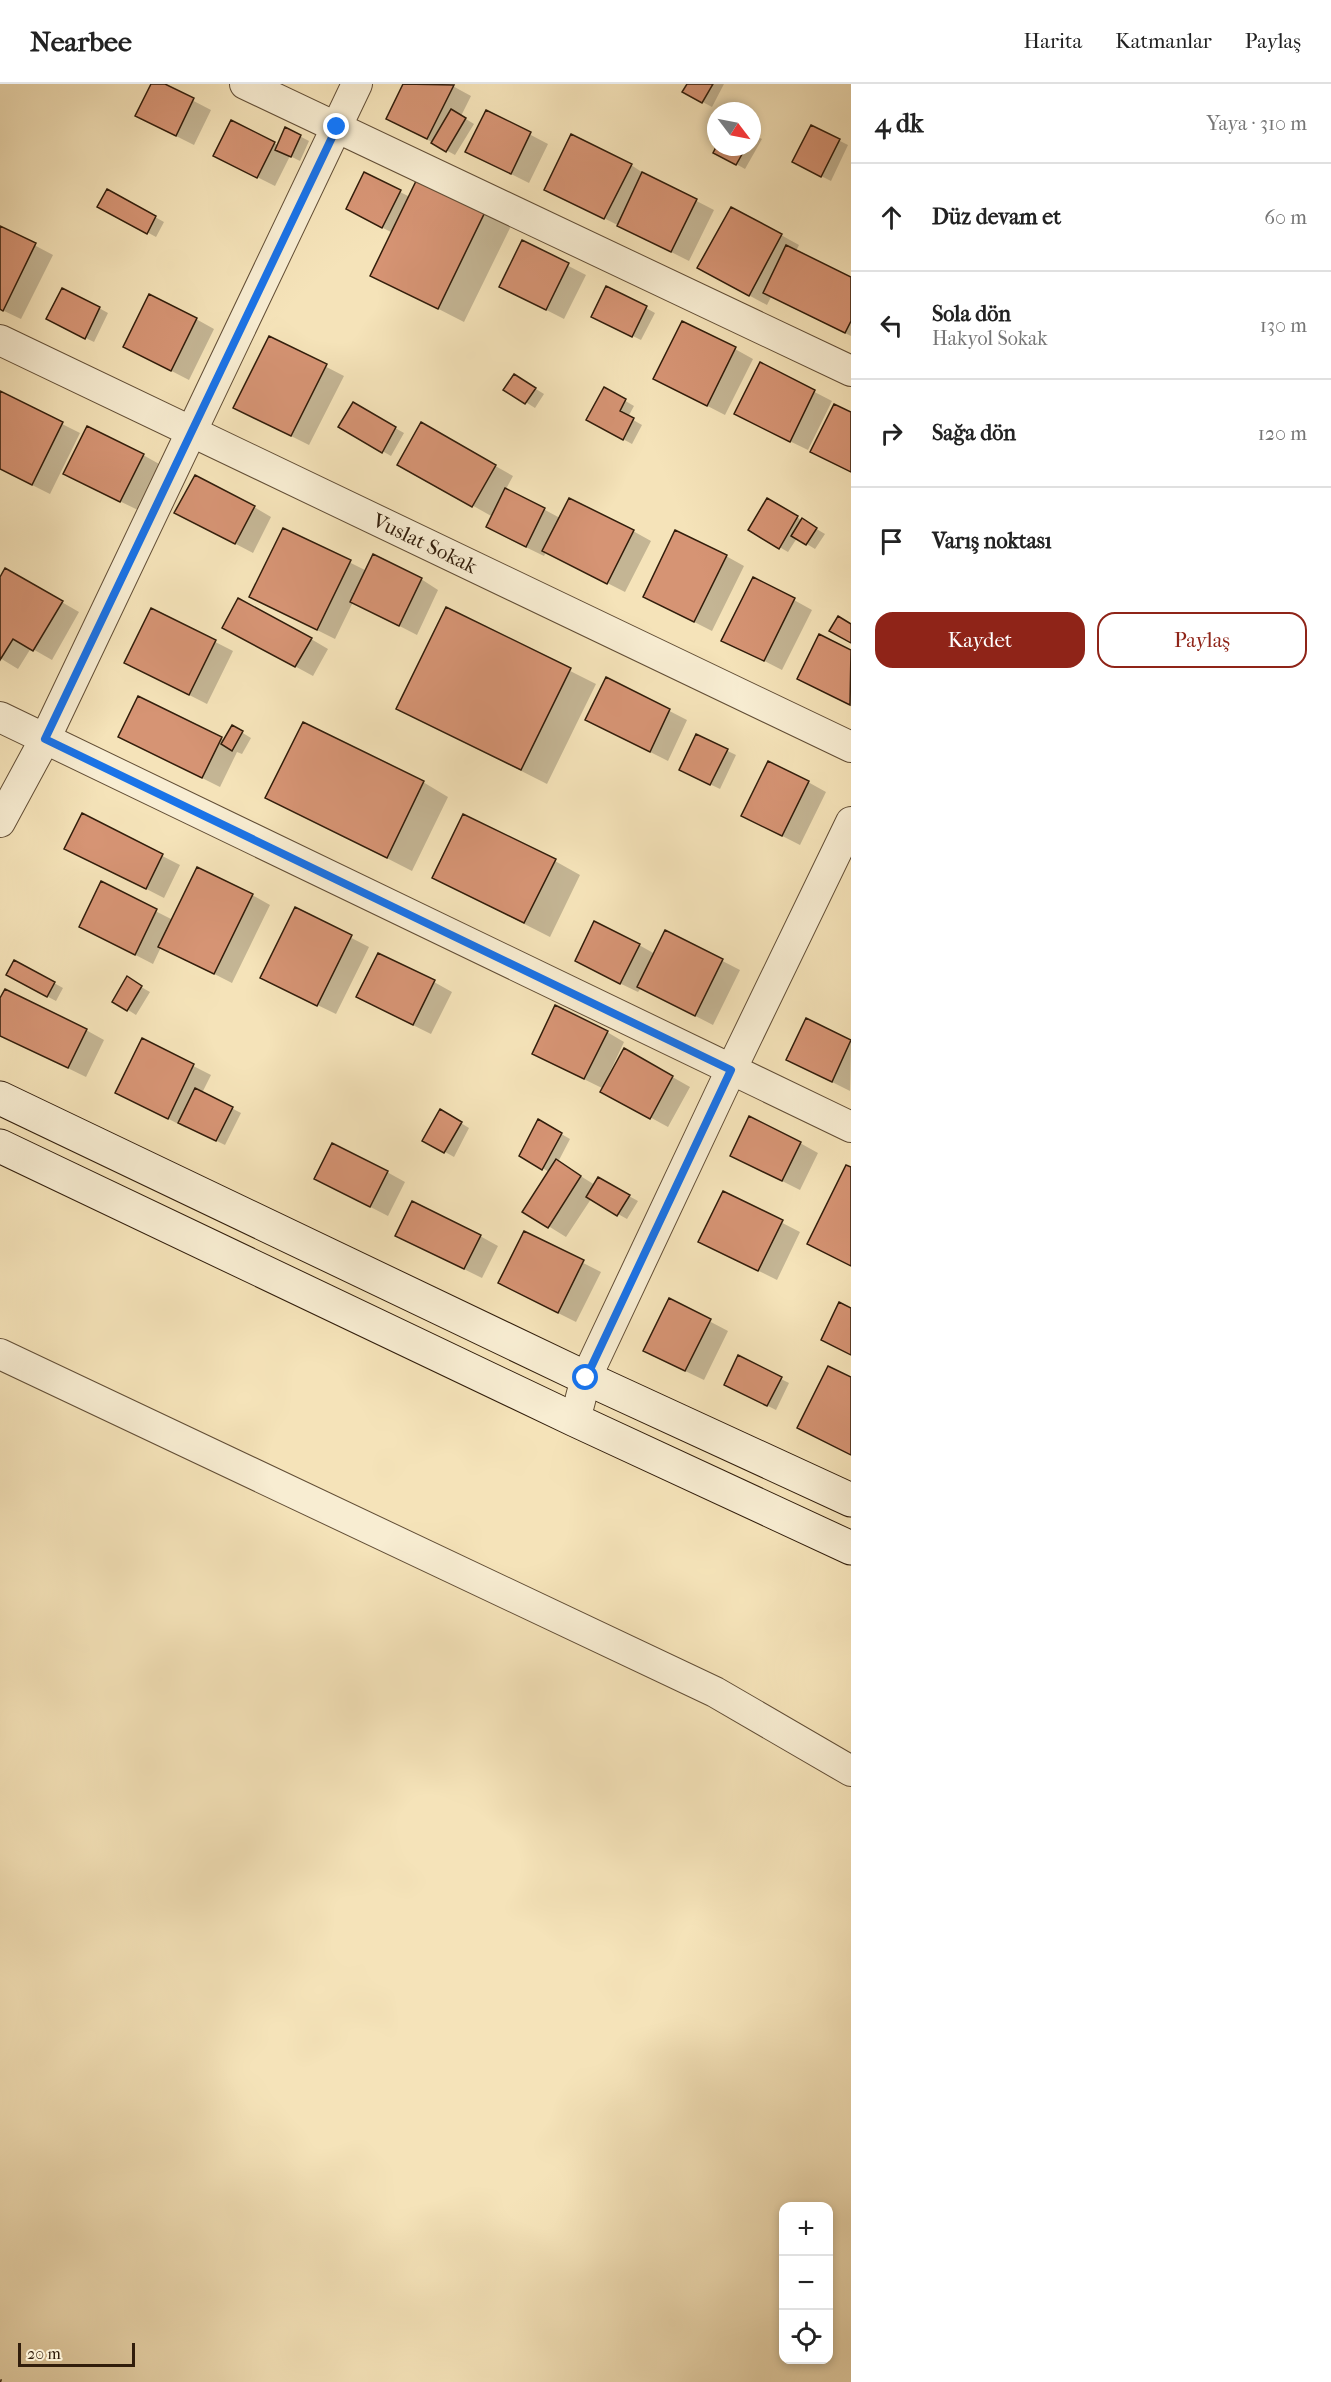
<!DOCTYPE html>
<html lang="tr">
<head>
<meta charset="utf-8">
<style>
  body { margin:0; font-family:"IM FELL French Canon",serif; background:#f6f6f6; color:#222 }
  .controls { position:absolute; right:18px; bottom:18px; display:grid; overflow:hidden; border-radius:12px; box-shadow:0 3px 9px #0003 }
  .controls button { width:54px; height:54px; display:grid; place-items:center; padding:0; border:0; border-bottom:2px solid #e0e0e0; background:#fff; color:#222; font:30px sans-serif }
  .compass { position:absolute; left:707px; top:18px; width:54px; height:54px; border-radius:50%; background:#fff; box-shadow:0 3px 9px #0003; rotate:122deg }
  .scale { position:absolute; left:18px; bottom:15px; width:117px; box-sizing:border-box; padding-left:6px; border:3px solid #311d0b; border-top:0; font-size:16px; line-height:21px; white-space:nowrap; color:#311d0b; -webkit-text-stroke:4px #f8edd2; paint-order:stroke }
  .stop { position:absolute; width:18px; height:18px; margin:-14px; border:4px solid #1a73e8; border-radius:50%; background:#fff }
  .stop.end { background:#1a73e8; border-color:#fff; box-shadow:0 2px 6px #0008 }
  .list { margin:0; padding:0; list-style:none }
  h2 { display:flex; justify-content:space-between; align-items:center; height:78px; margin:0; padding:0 24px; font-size:26px }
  h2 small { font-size:20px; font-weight:400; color:#767676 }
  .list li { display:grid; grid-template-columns:39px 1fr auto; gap:18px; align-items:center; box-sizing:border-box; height:108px; padding:0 24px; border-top:2px solid #e0e0e0 }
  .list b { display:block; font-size:22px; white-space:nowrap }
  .list p { margin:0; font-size:20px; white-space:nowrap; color:#767676 }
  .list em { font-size:20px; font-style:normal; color:#767676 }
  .actions { display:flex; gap:12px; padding:18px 24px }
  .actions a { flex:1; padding:14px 0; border:2px solid #8f2418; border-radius:18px; text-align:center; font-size:21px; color:#8f2418 }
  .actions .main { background:#8f2418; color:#fff }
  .icon { flex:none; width:33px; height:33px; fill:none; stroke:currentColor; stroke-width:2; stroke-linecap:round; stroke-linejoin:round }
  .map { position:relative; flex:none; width:851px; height:2298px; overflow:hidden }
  header { display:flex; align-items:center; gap:36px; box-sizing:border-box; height:84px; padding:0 30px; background:#fff; border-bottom:2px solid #e0e0e0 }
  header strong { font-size:28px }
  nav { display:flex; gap:33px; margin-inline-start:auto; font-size:21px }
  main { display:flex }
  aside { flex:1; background:#fff }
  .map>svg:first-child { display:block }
  .shadow { fill:#0003 }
  .building { fill:#d69474; stroke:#311d0b; stroke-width:1.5 }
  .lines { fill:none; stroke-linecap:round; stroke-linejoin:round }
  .street-casing { stroke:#624e36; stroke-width:32 }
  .secondary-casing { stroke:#311d0b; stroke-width:35 }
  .path { stroke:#311d0b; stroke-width:4; stroke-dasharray:1.5 3; stroke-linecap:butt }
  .street { stroke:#f8edd2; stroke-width:30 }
  .secondary { stroke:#f8edd2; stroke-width:33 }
  .route { stroke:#1a73e8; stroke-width:8 }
  .labels { text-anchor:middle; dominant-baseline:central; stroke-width:5; stroke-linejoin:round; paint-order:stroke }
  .street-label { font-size:21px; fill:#311d0b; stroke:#f8edd2 }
</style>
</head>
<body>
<header>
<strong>Nearbee</strong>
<nav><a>Harita</a><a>Katmanlar</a><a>Paylaş</a></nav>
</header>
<main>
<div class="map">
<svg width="851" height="2298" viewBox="0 0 851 2298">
  <rect width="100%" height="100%" fill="#f5e3b9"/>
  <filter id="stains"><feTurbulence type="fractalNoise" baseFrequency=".00333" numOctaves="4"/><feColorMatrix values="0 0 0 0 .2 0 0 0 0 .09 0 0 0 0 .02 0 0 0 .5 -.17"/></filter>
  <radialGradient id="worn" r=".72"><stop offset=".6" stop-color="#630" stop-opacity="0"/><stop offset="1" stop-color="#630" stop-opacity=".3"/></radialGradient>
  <path class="shadow" d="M153,0H161L211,26L194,61L154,41Z
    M404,0H449L471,12L461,32L474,40L455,71L388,34Z
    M688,0H724L712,23L684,8Z
    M487,28L548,60L529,99L467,68Z
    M812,43L848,61L831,97L803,83Z
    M286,45L309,57L300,77L290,72L275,102L215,72L274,59L279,62Z
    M752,50L762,55L745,85L715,68L718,63H752Z
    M631,81L648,92L714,126L689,177L546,105Z
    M364,90L410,113L419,95L511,142L464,238L372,191L393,149L365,135Z
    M108,107L164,138L156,153L99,122Z
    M0,143L53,171L21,235L0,225Z
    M781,151L799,161L796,167L851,195V252L771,213L767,221L717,194Z
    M522,158L586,191L564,235L519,212Z
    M99,224L108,229L94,258L57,240Z
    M646,224L655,229L641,256L602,237Z
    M196,235L214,245L189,296L125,263Z
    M270,254L344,292L309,361L253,333Z
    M735,265L753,275L725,331L655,295Z
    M760,280L832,317L808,366L754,340Z
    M523,297L544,310L535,324L505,305Z
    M605,305L634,322L628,333L642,341L632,360L588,336Z
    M0,309L80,349L50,410L0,385Z
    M353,320L404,349L391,372L340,343Z
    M421,340L513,392L506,405L560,434L633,447L651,457L625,508L546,468L544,472L505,453L488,443L493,433L399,380Z
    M143,371L161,381L138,426L82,399Z
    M768,416L825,450L815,465L797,454L788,468L750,446Z
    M254,423L271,433L253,469L194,438Z
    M284,446L367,487L421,495L438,506L417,551L353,518L335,555L251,513Z
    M726,472L744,482L712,547L645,513Z
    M6,486L79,528L52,576L31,564L18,585L0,574V496Z
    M794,516L812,526L782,586L723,556Z
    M447,525L596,600L547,700L398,625Z
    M152,526L233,567L207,620L126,579Z
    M820,552L851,567V621L799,595Z
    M241,553L311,555L328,565L313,592Z
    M607,595L687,636L668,677L587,636Z
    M233,643L251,654L242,670L237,668L220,703L138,662L221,654L225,656Z
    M697,652L736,671L720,705L689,690Z
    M423,698L448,713L412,787L267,713Z
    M808,698L826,708L800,761L743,732Z
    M82,731L180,781L164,814L66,764Z
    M555,777L580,791L550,853L434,794Z
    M102,800L173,836L252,811L270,821L232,899L161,863L153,880L81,843Z
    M295,825L369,863L336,930L280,903Z
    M666,848L740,886L713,941L641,904L638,908L594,887L639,861L655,870Z
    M127,895L150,908L136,931L114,917Z
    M16,896L54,899L63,904L56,917Z
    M434,898L452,908L431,950L376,923Z
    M0,917L86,946L104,956L86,993L0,951Z
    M807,936L851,958L850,1007L806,985Z
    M607,948L624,958L608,992L610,993L625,966L690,1003L668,1043L602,1007L604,1005L551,979Z
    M142,956L211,991L202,1009L241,1029L225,1061L186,1042V1044L117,1008Z
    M441,1027L469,1044L454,1073L424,1056Z
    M539,1037L570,1055L558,1078L595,1101L598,1095L638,1117L627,1135L591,1115L566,1153L524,1127L549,1088L521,1071Z
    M800,1059L818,1069L800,1106L750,1081Z
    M387,1088L405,1098L388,1132L316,1095Z
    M724,1109L800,1148L777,1196L700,1158Z
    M524,1149L601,1188L576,1238L518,1209Z
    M480,1152L498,1162L482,1194L415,1161Z
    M669,1216L728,1247L704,1296L662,1276Z
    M781,1295L789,1299L776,1326L734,1305Z"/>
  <path class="building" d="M151,0H165L194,14L176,52L135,32Z
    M403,0L454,1L427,55L386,35Z
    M687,0H713L702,19L682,8Z
    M451,25L466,34L446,68L431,59Z
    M486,26L531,48L511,90L465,68Z
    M231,36L275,58L257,94L213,72Z
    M811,41L840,55L821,93L792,78Z
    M285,43L301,51L291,73L275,66Z
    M571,50L632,80L604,135L544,106Z
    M716,63H746L736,81L713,69Z
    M364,88L401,106L382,144L346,125Z
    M642,88L697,115L671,168L617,142Z
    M418,93L486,126L438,225L370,192Z
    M107,105L156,132L147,150L97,123Z
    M731,123L782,150L749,212L697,184Z
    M0,142L36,159L3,227L0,225Z
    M522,156L569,179L546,226L499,203Z
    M786,161L851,193V237L845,249L763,209Z
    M606,202L647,222L632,253L591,233Z
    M62,204L100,223L85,255L46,235Z
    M149,210L197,234L171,287L123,263Z
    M682,237L736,263L707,322L653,295Z
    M269,252L327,280L291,352L233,324Z
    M760,278L815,306L790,358L734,330Z
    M514,290L536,304L525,320L503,306Z
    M604,303L626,315L620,327L634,334L623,356L586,336Z
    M0,307L63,338L32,401L0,385Z
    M353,318L396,343L382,369L338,343Z
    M834,320L851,328V388L810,368Z
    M421,338L496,381L472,423L397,381Z
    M87,342L144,370L120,418L63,390Z
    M195,391L255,422L235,460L174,429Z
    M505,404L545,424L526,463L486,443Z
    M569,414L634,446L607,500L542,467Z
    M767,414L798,432L779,465L748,446Z
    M802,434L817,444L806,461L791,452Z
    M283,444L351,476L317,546L249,513Z
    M675,446L727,471L694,538L643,513Z
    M373,470L422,494L399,542L350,518Z
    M5,484L63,517L33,567L13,555L0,576V493Z
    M753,493L795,514L764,577L721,557Z
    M238,514L312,554L295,583L222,544Z
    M446,523L571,584L521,686L396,625Z
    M151,524L216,556L189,611L124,579Z
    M838,532L851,540V559L829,547Z
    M819,550L851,566L850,621L797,595Z
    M606,593L670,625L650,668L585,636Z
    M138,612L222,653L202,694L118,653Z
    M303,638L424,697L387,774L265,714Z
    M232,641L243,647L232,667L221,660Z
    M696,650L728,665L710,701L679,686Z
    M768,677L809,697L782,752L741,732Z
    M82,729L163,770L146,805L64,765Z
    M463,730L556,775L524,839L432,794Z
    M197,783L253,810L214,890L158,863Z
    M101,797L157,825L135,871L79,843Z
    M295,823L352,851L317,922L260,894Z
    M594,837L640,860L620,900L575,877Z
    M665,846L723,875L695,932L637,903Z
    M378,869L435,896L413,941L356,913Z
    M14,876L55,898L47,913L6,891Z
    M127,892L142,902L127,927L112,918Z
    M5,905L87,945L68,984L0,952V914Z
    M555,921L608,947L584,995L532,970Z
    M806,934L851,956L832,998L786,976Z
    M142,954L194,980L168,1035L115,1009Z
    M624,964L673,992L650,1035L600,1008Z
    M195,1004L233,1023L216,1057L178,1039Z
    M440,1025L462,1038L444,1069L422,1057Z
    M749,1032L801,1058L782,1097L730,1072Z
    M538,1035L562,1049L542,1086L519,1072Z
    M332,1059L388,1087L370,1123L314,1095Z
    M556,1075L581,1092L548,1144L522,1128Z
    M846,1081L851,1083V1182L807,1160Z
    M598,1093L630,1111L617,1132L586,1113Z
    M723,1107L783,1136L758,1187L698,1158Z
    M412,1117L481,1151L464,1185L395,1152Z
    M524,1147L584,1176L558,1229L498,1199Z
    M669,1214L711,1235L685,1287L643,1267Z
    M839,1218L851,1224V1271L821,1256Z
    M738,1271L782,1293L767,1322L724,1301Z
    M828,1282L851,1293V1371L797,1344Z"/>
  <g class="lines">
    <defs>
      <g id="street">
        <path d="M245,0L851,287"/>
        <path id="s1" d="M0,256L851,663"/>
        <path d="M0,633L851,1043"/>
        <path d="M0,738L45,655L357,0"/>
        <path d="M0,1270L715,1608L851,1687"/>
        <path d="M575,1336L586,1294L731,986L851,738"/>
      </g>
      <path id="secondary" d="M0,1014L586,1294L851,1416
        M0,1062L575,1336L851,1464"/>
    </defs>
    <use href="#street" class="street-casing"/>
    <use href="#secondary" class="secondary-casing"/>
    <path class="path" d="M0,2297L3,2298"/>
    <use href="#street" class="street"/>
    <use href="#secondary" class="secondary"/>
  </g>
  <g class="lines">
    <path class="route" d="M337,43L45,655L731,986L586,1294"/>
  </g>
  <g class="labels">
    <g class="street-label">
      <text stroke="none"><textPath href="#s1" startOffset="471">Vuslat Sokak</textPath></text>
    </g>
  </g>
  <rect width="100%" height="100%" filter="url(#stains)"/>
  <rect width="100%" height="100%" fill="url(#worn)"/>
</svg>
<div class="controls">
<button>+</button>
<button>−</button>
<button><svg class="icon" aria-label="locate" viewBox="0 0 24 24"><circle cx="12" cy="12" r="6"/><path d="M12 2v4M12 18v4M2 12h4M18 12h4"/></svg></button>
</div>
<svg class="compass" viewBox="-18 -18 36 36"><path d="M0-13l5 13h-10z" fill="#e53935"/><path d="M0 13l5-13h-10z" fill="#767676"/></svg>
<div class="scale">20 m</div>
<div class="stop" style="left:586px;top:1294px"></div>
<div class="stop end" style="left:337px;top:43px"></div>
</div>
<aside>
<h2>4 dk<small>Yaya · 310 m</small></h2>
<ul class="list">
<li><svg class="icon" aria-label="ahead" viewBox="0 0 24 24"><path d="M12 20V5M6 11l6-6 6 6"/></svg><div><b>Düz devam et</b></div><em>60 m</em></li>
<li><svg class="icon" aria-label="left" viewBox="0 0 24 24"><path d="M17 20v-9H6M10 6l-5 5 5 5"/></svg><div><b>Sola dön</b><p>Hakyol Sokak</p></div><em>130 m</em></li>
<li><svg class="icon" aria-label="right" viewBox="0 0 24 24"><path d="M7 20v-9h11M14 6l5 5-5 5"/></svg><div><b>Sağa dön</b></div><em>120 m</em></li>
<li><svg class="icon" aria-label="arrive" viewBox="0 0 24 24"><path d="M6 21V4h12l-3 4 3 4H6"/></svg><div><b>Varış noktası</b></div></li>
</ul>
<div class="actions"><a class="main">Kaydet</a><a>Paylaş</a></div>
</aside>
</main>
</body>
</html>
